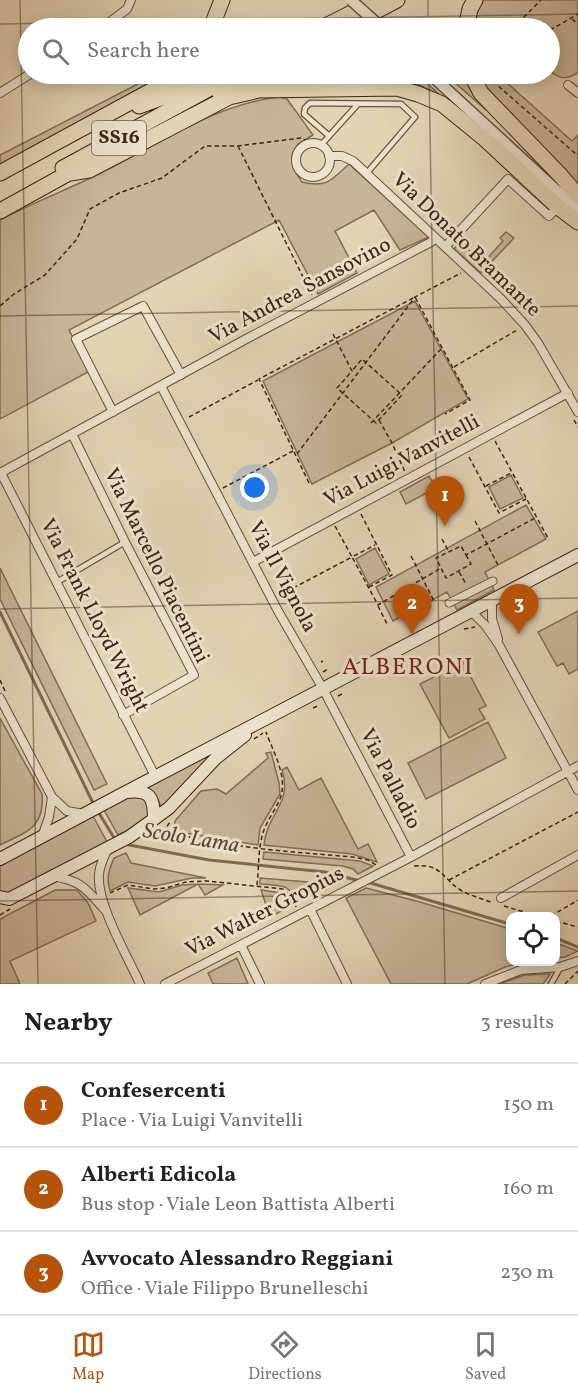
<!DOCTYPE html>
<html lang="en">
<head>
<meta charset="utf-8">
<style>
  body { margin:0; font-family:Vollkorn,serif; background:#f6f6f6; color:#222 }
  .controls { position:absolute; right:18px; bottom:18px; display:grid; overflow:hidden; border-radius:12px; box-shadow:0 3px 15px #0003 }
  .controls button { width:54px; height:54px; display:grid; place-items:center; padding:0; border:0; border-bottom:2px solid #e0e0e0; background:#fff; color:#222; font:30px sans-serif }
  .you { position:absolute; left:255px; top:488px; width:21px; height:21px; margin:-15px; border:4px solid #fff; border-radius:50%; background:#1a73e8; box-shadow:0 0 0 9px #1a73e833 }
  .badge { display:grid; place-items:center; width:39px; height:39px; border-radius:50%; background:#b45309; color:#fff; font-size:20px; font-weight:700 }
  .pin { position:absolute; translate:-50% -50px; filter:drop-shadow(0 2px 3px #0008) }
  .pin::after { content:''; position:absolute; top:32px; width:21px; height:18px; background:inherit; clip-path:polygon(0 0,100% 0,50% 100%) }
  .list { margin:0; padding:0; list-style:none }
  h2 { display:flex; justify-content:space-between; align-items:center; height:78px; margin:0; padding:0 24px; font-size:26px }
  h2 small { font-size:20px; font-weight:400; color:#767676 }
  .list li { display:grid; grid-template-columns:39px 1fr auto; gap:18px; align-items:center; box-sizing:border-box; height:84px; padding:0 24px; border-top:2px solid #e0e0e0 }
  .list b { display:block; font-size:22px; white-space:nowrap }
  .list p { margin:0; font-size:20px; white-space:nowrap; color:#767676 }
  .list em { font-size:20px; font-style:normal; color:#767676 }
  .icon { flex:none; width:33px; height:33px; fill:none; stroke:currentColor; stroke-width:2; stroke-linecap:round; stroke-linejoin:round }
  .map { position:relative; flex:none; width:578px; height:984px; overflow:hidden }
  .search { position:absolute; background:#fff; box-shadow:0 3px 15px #0003; left:18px; right:18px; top:18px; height:66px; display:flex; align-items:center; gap:15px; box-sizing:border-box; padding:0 21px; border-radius:33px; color:#767676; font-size:22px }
  .sheet { height:330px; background:#fff }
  nav { display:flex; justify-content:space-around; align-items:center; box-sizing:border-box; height:84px; border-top:2px solid #e0e0e0; background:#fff; font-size:16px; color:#767676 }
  nav a { display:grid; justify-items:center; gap:3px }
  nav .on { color:#b45309 }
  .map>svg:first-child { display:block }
  .green { fill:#c7b598; stroke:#846c58; stroke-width:1.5 }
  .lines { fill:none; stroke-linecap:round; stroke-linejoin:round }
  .stream { stroke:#816955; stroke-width:3 }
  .service-casing { stroke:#694f3e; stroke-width:7 }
  .pedestrian-casing { stroke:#694f3e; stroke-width:9 }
  .minor-casing { stroke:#694f3e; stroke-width:10 }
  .tertiary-casing { stroke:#694f3e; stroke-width:13 }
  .secondary-casing { stroke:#412317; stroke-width:14 }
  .trunk-casing { stroke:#412317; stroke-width:17 }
  .path { stroke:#412317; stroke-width:1.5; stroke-dasharray:4.5 3; stroke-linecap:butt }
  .service { stroke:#ece2ce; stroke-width:4.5 }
  .pedestrian { stroke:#ece2ce; stroke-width:7 }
  .minor { stroke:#ece2ce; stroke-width:8 }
  .tertiary { stroke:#ece2ce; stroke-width:10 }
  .secondary { stroke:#ece2ce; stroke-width:12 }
  .trunk { stroke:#e2d3b3; stroke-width:15 }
  .tertiary-bridge-casing { stroke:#694f3e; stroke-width:13; stroke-linecap:butt }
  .tertiary-bridge { stroke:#ece2ce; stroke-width:10 }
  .ticks { fill:none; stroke:#412317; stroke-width:1.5; stroke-opacity:0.45 }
  .labels { text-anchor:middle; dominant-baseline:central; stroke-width:6; stroke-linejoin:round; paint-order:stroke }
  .shield { fill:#ece2ce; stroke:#745c4e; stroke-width:1.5 }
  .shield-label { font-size:20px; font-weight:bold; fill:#412317 }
  .street-label { font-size:21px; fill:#412317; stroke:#ece2ce }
  .water-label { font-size:22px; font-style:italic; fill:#614636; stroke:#ece2ce }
  .quarter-label { font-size:24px; letter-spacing:1.5px; fill:#7a1f14; stroke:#ece2ce }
</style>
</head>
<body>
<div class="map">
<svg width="578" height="984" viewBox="0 0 578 984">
  <rect width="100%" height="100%" fill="#e2d3b3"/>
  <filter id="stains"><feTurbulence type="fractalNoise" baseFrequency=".00333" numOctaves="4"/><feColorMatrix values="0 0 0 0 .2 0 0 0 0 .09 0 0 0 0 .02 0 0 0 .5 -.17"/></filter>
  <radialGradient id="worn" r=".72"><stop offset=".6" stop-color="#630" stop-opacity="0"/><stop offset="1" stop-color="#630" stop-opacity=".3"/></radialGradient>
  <path class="green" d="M480,0H578V73C566,80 560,79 550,71V28H472Z
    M157,74H165L159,84L0,165V155Z
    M407,74H417L440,95L413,82Z
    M445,74H463L486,110Z
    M476,74H497L572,141L578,135V187L484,91Z
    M279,97L287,99L313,135L298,144L292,156L296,173L302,182C328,188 331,180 349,164L429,237L400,250L374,210L335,231L357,273L318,294L279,220L69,330L90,371L0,419V220C34,202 69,189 103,172C159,144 215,104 279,97Z
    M506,232L514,238L481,273L454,249L460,242L483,263L503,241L500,238Z
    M415,301L468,399L392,443L312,484L263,381Z
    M511,475L523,498L500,509L489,487Z
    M429,476L436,488L406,504L400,492Z
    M526,505L546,539L485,572L494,590L457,610L447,592L393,621L376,587Z
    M375,548L389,574L369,585L356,559Z
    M0,568L107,784L94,790L0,599Z
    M578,611V669L569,674L563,663L557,666L538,632Z
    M463,662L486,706L479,709L485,719L449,738L420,684Z
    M0,718L42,794C45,828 26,832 0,845Z
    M488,722L506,758L426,799L408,763Z
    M216,752L161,811C160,800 156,794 146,787Z
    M271,752L279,783L280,794L260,828L258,845L178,832L174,829L175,821L201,791L217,789L226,794L268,758L266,753Z
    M287,767L299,790L321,778L358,849L368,844L377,862L352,854L264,845C267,813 293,804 282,770Z
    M131,795L143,797L150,809L147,821L118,835L104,810Z
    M93,816L107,842L9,893L0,892V865Z
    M264,852L360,861L373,866L358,874L353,869L343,866L263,859Z
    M126,853L131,863L206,878H192L155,886L128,882L110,891C106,878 109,870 114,858Z
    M260,878L333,884L326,890L321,889L297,903C289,882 280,886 260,884Z
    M198,884L140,915L128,888L159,892L182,885L198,884L223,885L205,895Z
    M366,888L420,902L510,929V962H526L505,967L467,984H391L346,898Z
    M55,890H77L88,903L96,921L10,961L20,984H0V919Z
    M261,890L282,893L293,905L270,917Z
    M556,943L578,951L565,957L556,958Z
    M237,958L248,984H213L208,973Z
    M550,974L543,984H499L525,975Z"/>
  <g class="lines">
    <path class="stream" d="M0,612L94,805
      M97,810L116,841
      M124,844L209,860L325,872L360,881
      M367,882L510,924
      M556,938L578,947"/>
    <defs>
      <path id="service" d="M398,74L411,87
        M328,135L304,114L305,108L310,103L401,104L415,117L366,174
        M321,145L358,104
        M57,582L125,542
        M551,984L560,968"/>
      <path id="pedestrian" d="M449,603L493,581"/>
      <path id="minor" d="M102,28L127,9L131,0
        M568,85L578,93
        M0,93L30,74
        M296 160a17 17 0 1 1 34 0a17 17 0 1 1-34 0Z
        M329,156H342L353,161L501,299L525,325L538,343L578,412
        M445,247L508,179L549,216L558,207
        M161,386L278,611L322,687L411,857
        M113,412L76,339L143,306L181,375
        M72,434L125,542L194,675L123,715
        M0,473L248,338L431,242L435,238
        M1,473L155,776
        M253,562L568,393
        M492,600V619L498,639
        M471,611L485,625L499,645L578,790
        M0,698L52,797L67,811L84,814
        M42,837L49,817L52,797
        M109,847C104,856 100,864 99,874C96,903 128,957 140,984
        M52,876C82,881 85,888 105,910
        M501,898L578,855
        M310,909L347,984
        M241,945L260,984
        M165,984L411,857L578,766
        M485,984L521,970L560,967L578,961"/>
      <path id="tertiary" d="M430,74L578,210"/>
      <path id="secondary" d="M126,792L578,555
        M154,819L169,808L216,758L245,735
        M0,859L126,792C150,789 154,797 154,819L129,837L9,899L0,897"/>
      <path id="trunk" d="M367,16L397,0
        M211,28L222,0
        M322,28L377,0
        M466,28L470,9L475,0
        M471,74L481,93L561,176L578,196
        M220,93L257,74
        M139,106L207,81
        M63,168L227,79
        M0,173L171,80L178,74
        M70,173L89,170L229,97L259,90L397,88L418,94L442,104L485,139L558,207L578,222
        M0,211L76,169"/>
    </defs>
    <use href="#service" class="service-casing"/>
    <use href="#pedestrian" class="pedestrian-casing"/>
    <use href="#minor" class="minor-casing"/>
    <use href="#tertiary" class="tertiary-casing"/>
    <use href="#secondary" class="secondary-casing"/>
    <use href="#trunk" class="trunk-casing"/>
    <path class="path" d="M572,19L578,24
      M125,28L137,21
      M513,28L541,0
      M550,30L578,14
      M490,74L496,84L577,155L578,154
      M238,146L312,295
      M0,306L14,294L45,275L77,239L90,209L119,193L162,178L205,146H237L301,138L305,140L307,144
      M333,334L352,371L337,388L376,423L402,395L362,359L352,371
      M454,367L517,330
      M189,417L258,380
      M379,420L392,443L405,472
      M574,420L578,427
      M371,423L442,348
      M495,441L549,540
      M297,454L415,297L461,273
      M469,457L499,513L526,499
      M309,483L259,379L415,297L470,400L445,414
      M486,486L511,473
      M223,488L293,451
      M361,514L392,575L369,587
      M475,521L499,567
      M335,526L352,557L375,545
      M442,539L449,552
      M466,555L471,564L446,578L436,558L461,546L466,555L537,517
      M411,556L434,601
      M459,572L466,584
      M280,595L352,557L378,605L441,568
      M378,606L388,626
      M500,609L509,604
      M464,629L475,627
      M321,662L323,661
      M323,672L328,669
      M0,680L5,691
      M338,696L342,694
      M313,708L320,705
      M254,739L263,733
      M166,828C180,837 195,838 210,841C258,850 305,853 353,857L368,860L376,865
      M148,838L166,828L170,822
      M414,866C442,863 442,879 462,891C472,896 483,899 493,903
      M449,880L578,812
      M257,885C259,868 258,849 263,833C267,819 281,803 282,791C285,771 272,749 266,732
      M110,893L128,885L153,889L166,888L186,882L207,881L283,889L293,898L296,907
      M504,906L538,916
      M0,915L10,909
      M551,916L578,900
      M556,921L578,927
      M565,984L578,971"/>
    <use href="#service" class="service"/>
    <use href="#pedestrian" class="pedestrian"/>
    <use href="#minor" class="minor"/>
    <use href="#tertiary" class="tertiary"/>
    <use href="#secondary" class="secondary"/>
    <use href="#trunk" class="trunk"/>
    <defs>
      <path id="tertiary-bridge" d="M351,0L382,28"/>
    </defs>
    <use href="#tertiary-bridge" class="tertiary-bridge-casing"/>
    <use href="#tertiary-bridge" class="tertiary-bridge"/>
  </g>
  <path class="ticks" d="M20,0L38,984M428,0V28M0,24L578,14M429,74L445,984M0,316L578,306M0,609L578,598M0,901L578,891"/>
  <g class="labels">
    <rect class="shield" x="92" y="121" width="54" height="34" rx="4.5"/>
    <g class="shield-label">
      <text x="119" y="138">SS16</text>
    </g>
    <g class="street-label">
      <text transform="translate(466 245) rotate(44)">Via Donato Bramante</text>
      <text transform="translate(300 291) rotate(-28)">Via Andrea Sansovino</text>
      <text transform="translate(402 461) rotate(-28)">Via Luigi Vanvitelli</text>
      <text transform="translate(156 566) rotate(64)">Via Marcello Piacentini</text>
      <text transform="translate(282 577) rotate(62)">Via Il Vignola</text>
      <text transform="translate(94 616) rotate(63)">Via Frank Lloyd Wright</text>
      <text transform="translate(390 779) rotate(63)">Via Palladio</text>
      <text transform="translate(265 912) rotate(-27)">Via Walter Gropius</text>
    </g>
    <g class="water-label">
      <text transform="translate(191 839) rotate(9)">Scolo Lama</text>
    </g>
    <g class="quarter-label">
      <text x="408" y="668">ALBERONI</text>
    </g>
  </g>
  <rect width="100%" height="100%" filter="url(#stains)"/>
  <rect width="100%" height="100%" fill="url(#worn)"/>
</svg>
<div class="controls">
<button><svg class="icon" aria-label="locate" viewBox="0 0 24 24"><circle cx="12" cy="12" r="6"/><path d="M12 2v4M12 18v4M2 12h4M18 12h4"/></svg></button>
</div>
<div class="you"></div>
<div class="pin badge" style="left:445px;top:526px">1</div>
<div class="pin badge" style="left:412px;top:634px">2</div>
<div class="pin badge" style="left:519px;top:634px">3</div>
<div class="search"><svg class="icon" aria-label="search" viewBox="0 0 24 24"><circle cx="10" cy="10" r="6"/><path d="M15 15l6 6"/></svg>Search here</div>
</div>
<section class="sheet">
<h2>Nearby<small>3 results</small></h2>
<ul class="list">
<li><span class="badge">1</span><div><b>Confesercenti</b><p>Place · Via Luigi Vanvitelli</p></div><em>150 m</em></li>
<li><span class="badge">2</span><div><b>Alberti Edicola</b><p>Bus stop · Viale Leon Battista Alberti</p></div><em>160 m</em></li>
<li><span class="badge">3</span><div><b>Avvocato Alessandro Reggiani</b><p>Office · Viale Filippo Brunelleschi</p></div><em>230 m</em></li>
</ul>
</section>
<nav>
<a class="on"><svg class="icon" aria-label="map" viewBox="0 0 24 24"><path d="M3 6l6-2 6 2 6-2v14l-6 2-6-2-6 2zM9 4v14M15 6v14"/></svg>Map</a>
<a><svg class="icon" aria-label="directions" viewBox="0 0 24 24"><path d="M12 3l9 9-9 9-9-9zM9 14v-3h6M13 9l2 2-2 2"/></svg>Directions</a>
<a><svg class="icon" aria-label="saved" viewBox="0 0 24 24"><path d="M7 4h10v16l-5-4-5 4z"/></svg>Saved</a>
</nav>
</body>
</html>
